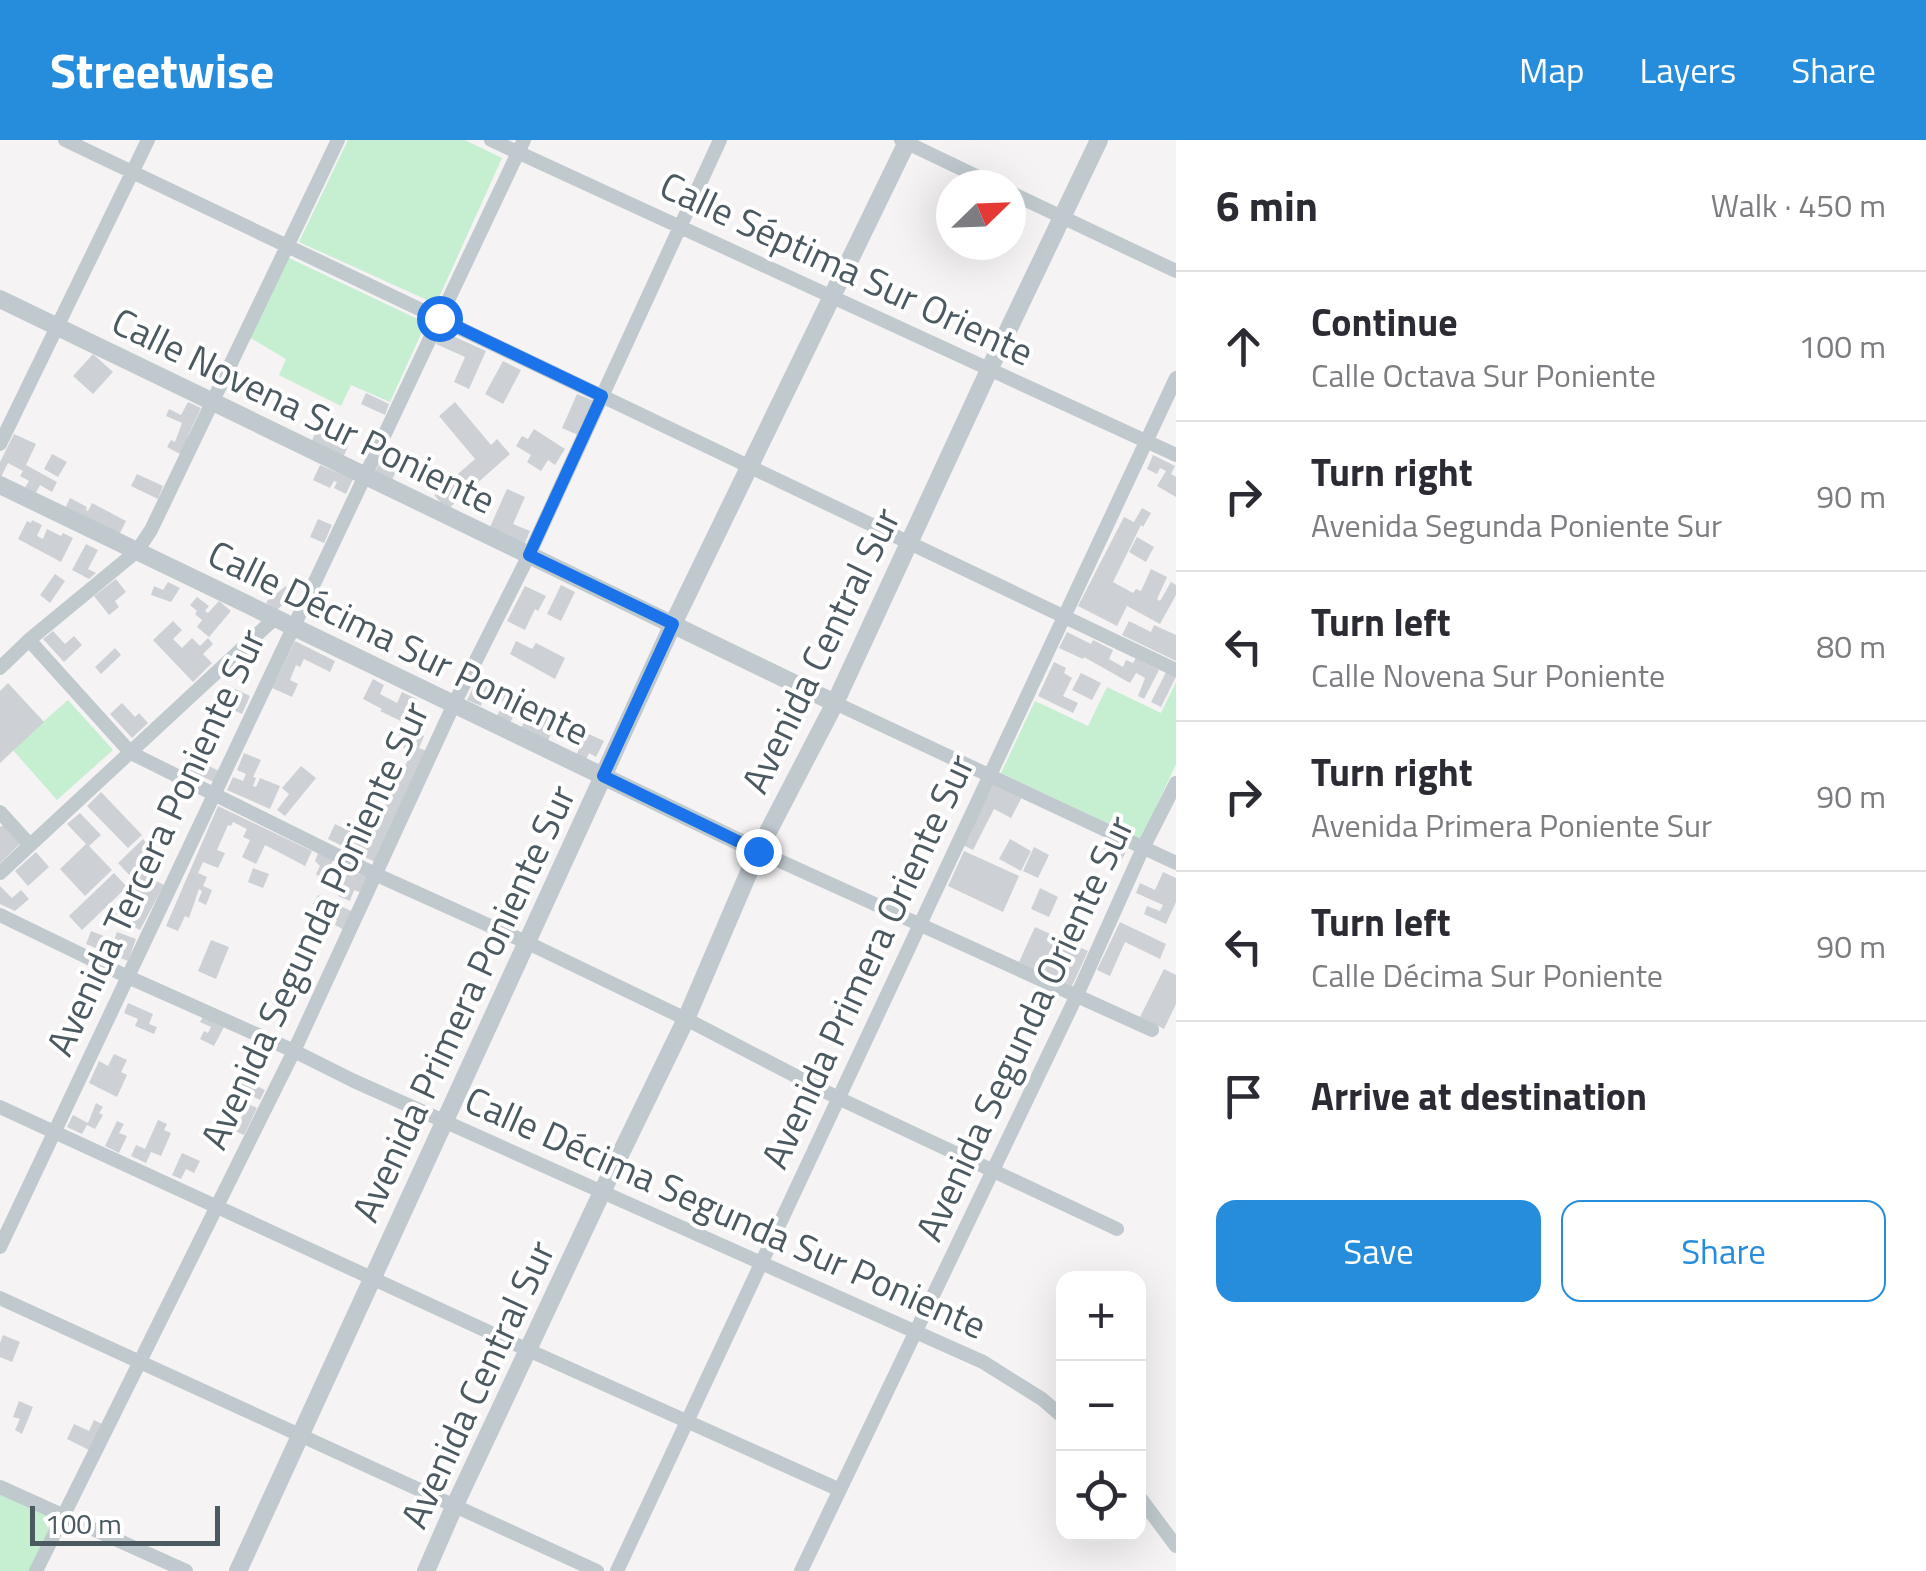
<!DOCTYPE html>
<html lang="en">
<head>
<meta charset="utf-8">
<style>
  body { margin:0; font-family:"Titillium Web",sans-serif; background:#f2f2f3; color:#2b2b33 }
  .controls { position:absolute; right:30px; bottom:30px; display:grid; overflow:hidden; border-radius:20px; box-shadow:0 10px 40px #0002 }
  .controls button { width:90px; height:90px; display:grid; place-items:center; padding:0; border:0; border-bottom:2px solid #e1e1e2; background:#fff; color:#2b2b33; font:50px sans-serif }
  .compass { position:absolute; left:936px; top:30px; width:90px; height:90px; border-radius:50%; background:#fff; box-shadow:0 10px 40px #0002; rotate:67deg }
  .scale { position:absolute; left:30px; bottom:25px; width:190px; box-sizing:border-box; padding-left:10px; border:5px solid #4b5960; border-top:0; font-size:28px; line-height:35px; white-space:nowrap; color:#4b5960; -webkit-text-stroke:8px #fff; paint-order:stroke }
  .stop { position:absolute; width:30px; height:30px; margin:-22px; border:8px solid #1a73e8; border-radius:50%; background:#fff }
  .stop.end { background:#1a73e8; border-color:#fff; box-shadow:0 2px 10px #0008 }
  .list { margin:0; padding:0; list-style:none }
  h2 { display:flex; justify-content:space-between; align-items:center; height:130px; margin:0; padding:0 40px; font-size:42px }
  h2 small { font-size:32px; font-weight:400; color:#7c7c81 }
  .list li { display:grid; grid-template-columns:65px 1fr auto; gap:30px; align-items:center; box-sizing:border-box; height:150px; padding:0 40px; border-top:2px solid #e1e1e2 }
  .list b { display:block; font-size:38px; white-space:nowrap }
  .list p { margin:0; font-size:32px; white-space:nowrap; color:#7c7c81 }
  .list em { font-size:32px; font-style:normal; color:#7c7c81 }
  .actions { display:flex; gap:20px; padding:30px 40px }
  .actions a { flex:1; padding:22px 0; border:2px solid #268ddc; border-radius:20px; text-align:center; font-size:35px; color:#268ddc }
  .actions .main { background:#268ddc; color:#fff }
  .icon { flex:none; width:55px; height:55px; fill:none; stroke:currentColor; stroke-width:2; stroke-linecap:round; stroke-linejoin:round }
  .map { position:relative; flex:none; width:1176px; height:1431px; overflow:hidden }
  header { display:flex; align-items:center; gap:60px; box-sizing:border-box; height:140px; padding:0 50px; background:#268ddc; color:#fff }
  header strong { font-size:48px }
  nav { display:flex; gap:55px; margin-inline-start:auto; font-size:35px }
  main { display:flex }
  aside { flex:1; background:#fff }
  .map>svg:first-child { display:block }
  .green { fill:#c6eed0 }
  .building { fill:#cdd1d5 }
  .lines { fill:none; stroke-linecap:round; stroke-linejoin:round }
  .minor { stroke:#bfc9ce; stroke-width:14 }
  .tertiary { stroke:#bfc9ce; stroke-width:18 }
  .route { stroke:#1a73e8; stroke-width:12 }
  .labels { text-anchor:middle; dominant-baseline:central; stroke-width:8; stroke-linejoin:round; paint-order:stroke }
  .street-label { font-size:38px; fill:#4b5960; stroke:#fff }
</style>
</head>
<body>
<header>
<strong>Streetwise</strong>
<nav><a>Map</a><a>Layers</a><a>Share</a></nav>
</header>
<main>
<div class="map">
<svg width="1176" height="1431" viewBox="0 0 1176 1431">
  <rect width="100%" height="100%" fill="#f5f3f3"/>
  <path class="green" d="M348,0H465L502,18L436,164L299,102Z
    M287,117L426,183L390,262L351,245L341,266L279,235L286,219L249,197Z
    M1176,542V624L1141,699L1001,633L1035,561L1088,586L1107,547L1161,573Z
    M68,560L113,610L57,660L12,609Z
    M0,1352L57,1377L30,1431H0Z"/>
  <path class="building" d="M442,191L486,211L469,249L454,242L465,217L436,204Z
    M93,214L113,232L93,254L73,236Z
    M503,221L521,230L503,264L485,254Z
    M366,253L389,264L385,275L361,264Z
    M577,254L594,261L578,295L562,288Z
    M188,262L201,268L188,296L190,298L182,315L167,307L171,300L175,302L182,283L166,276L169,269L181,275Z
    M455,262L491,305L497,299L510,314L447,370L434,355L475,319L439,276Z
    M318,287L335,295L333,299L348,306L343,318L311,303Z
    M534,289L565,309L555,325L548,320L541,331L527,322L531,315L516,306L522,296L528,299Z
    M14,294L36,304L26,325L57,342L52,352L40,345L32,360L21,354L29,341L20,336L23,331L8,323L0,339V322Z
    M52,314L67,322L58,337L44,329Z
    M1153,315L1175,326L1171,334L1176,337V357L1157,346L1166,331L1160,328L1157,334L1147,329Z
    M382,318L399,327L391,341L375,332Z
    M320,325L353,339L346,354L334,348L337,342L334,341L330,348L313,340Z
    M137,334L163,346L158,359L131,346Z
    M507,349L525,357L513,384L530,391L525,403L490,387Z
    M70,358L87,367L86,370L88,371L92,363L126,381L117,399L63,373Z
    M1142,368L1151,373L1143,387L1141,385L1113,442L1133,453L1136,449L1141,451L1151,429L1167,437L1157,459L1160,461L1171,442L1176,445V455L1160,484L1127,466L1117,486L1078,466L1124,377L1134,382Z
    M318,379L332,385L324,403L310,397Z
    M32,380L42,385L37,396L43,399L47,389L61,396L63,393L73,398L61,422L18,399L27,381L31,383Z
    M1137,397L1154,407L1146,422L1129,412Z
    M86,404L98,410L88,429L96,433L89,439L72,430Z
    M55,434L65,441L50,463L40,455Z
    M116,439L126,452L115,461L119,467L109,475L94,456Z
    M168,442L180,448L171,462L151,455L154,446L163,450Z
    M561,445L575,452L561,481L547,474Z
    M286,446L294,456L274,472L266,462Z
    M525,446L546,456L538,471L535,469L525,490L507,481Z
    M197,457L209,466L205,471L208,473L219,461L231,471L209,497L197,487L202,480L195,474L197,471L190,465Z
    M173,481L182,490L173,499L182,508L192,498L200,506L208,498L213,504L203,514L212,523L193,542L153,500Z
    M1129,481L1151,492L1154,485L1176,495V521L1122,495Z
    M53,491L65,504L74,496L82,505L64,522L43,499Z
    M1067,492L1091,504L1093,500L1113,510L1109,519L1123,527L1126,520L1133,523L1136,518L1159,530L1144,559L1138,556L1145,538L1136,533L1130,543L1084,517L1083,519L1059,508Z
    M295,501L335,521L330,532L304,519L300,527L296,525L290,540L298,544L292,557L272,548Z
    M516,501L532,509L536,503L565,518L555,539L510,514Z
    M115,508L121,515L101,534L95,527Z
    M1054,522L1066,528L1064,533L1072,538L1063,556L1078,563L1073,573L1038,556Z
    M1166,532L1176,537L1161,567L1151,562Z
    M1081,533L1101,543L1092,560L1072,550Z
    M478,538L522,559L509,585L496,578L504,562L485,555L481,566L467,560Z
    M373,539L384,545L380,554L397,563L402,552L417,559L405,583L380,571L382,569L363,559Z
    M8,543L44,582L0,623V551Z
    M231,547L250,556L242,574L231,569L235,559L227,556Z
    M122,563L135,577L139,573L148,583L132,598L110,574Z
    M524,566L558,579L546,605L519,592L526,578L520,574Z
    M402,587L424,596L419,608L427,611L375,722L328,699L335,684L368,700L412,612L395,604Z
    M578,589L604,601L596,617L589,613L585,622L575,618L579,609L571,605Z
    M194,602L206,608L199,621L219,631L214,642L181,627Z
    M244,613L261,620L253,637L256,638L253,646L256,647L260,638L280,646L270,669L227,650L233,637L243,641L246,634L237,630Z
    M301,626L316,638L285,676L277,670L289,654L282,648Z
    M994,643L1022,657L1011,678L994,669L973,710L963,705Z
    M101,652L142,695L128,708L87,666Z
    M218,666L312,711L305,726L265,705L256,724L242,717L250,700L243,697L247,689L233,682L231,686L228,685L217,710L225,713L218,728L203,722L198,733L207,737L203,746L212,750L206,765L198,761L202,751L199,749L189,778L185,776L178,791L166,786Z
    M80,673L101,695L89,706L112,730L85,756L60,729L86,704L67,684Z
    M3,685L20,704L0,723V687Z
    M1110,696L1129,706L1120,723L1101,714Z
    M143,699L156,714L131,737L118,723Z
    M1010,699L1031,711L1021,731L999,719Z
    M1034,707L1049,715L1038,738L1023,731Z
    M964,711L1019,736L1003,772L948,746Z
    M36,712L49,727L28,746L15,731Z
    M318,713L333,720L322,743L317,740L319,736L316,734L320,726L315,721Z
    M253,728L269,734L263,748L248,742Z
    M349,730L368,738L362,753L354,750L350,761L338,756Z
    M138,731L164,745L140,790L114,776Z
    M1163,732L1176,738V762L1166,784L1144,774L1147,766L1160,771L1163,765L1136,753L1140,743L1155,750Z
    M114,733L127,747L82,790L69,776Z
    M0,746L12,758L21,750L29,759L15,771L0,764Z
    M1040,748L1058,757L1049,777L1031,769Z
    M318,755L353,772L344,790L335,785L337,780L324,774L326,770L313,764Z
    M1120,782L1166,804L1160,819L1125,802L1110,836L1097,830Z
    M1035,787L1088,811L1072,846L1019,822Z
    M91,791L114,800L117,792L136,799L128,821L86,804Z
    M211,800L229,807L216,839L198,831Z
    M1164,829L1176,835V864L1164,889L1140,877Z
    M128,863L153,874L149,884L157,887L154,894L135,886L138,879L124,873Z
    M203,877L224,887L214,906L200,899L204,891L208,893L211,887L200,882Z
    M114,914L127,920L121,932L127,935L117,957L89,943L99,921L108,926Z
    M237,937L265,950L260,960L233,946Z
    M228,961L237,967L232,975L241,979L248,964L257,968L244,995L226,987L231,977L222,972Z
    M96,963L103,967L99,973L103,975L95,989L87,985L82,994L67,987L73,975L88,983Z
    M158,980L167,984L164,990L171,993L161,1016L151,1012L146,1023L131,1016L136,1005L145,1009Z
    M117,981L124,984L119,993L127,996L119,1013L105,1006Z
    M182,1013L200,1021L194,1033L186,1029L181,1039L172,1035Z
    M3,1195L20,1202L12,1222L0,1217V1203Z
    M19,1261L33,1267L22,1294L15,1290L20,1279L13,1277Z
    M94,1280L104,1285L91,1311L67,1299L74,1284L89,1291Z"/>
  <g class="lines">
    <path class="minor" d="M65,0L1176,530
      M491,0L1176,315
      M901,0L995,45
      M1011,53L1176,131
      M0,304L148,0
      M29,500L131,613L377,735L528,803L686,879L838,958L1117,1089
      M0,528L29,500L137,411L151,390L338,0
      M835,563L1176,723
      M0,672L30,705
      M758,711L1152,890
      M0,733L275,478
      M0,775L128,837L294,911L354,941L983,1222L1042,1259L1064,1278
      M0,967L528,1210L840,1350
      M0,1107L524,0
      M0,1158L597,1431
      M0,1347L186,1431
      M1138,1355L1176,1406
      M36,1431L294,911L454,564L529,415L720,0
      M617,1431L1176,238
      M801,1431L1077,855L1143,708L1176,643"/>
    <path class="tertiary" d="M0,159L835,563
      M0,345L758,711
      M238,1431L673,484L908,0
      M426,1431L454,1367L602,1052L686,879L758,711L835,563L989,230L1099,0"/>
  </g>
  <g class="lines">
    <path class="route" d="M439,178L602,256L529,415L673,484L603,636L758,711"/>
  </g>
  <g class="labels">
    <g class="street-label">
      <text transform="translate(847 128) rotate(25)">Calle Séptima Sur Oriente</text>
      <text transform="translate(304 270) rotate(26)">Calle Novena Sur Poniente</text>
      <text transform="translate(399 502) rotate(26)">Calle Décima Sur Poniente</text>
      <text transform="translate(820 510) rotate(-64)">Avenida Central Sur</text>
      <text transform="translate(155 702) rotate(-65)">Avenida Tercera Poniente Sur</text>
      <text transform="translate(314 785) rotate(-65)">Avenida Segunda Poniente Sur</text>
      <text transform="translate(867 821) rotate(-65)">Avenida Primera Oriente Sur</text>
      <text transform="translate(463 863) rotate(-65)">Avenida Primera Poniente Sur</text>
      <text transform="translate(1024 888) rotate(-65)">Avenida Segunda Oriente Sur</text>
      <text transform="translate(726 1072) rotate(24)">Calle Décima Segunda Sur Poniente</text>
      <text transform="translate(477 1244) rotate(-65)">Avenida Central Sur</text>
    </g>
  </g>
</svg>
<div class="controls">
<button>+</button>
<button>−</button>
<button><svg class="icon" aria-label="locate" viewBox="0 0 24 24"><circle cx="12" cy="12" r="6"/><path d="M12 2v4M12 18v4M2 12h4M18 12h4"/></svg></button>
</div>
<svg class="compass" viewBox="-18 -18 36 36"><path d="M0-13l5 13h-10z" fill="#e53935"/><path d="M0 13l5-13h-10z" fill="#7c7c81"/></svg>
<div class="scale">100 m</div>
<div class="stop" style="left:439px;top:178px"></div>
<div class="stop end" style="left:758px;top:711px"></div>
</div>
<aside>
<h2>6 min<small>Walk · 450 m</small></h2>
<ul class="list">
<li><svg class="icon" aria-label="ahead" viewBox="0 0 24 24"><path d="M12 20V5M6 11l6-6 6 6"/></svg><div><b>Continue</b><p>Calle Octava Sur Poniente</p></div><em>100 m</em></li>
<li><svg class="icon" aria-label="right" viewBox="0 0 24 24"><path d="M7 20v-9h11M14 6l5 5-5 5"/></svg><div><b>Turn right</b><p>Avenida Segunda Poniente Sur</p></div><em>90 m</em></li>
<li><svg class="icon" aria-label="left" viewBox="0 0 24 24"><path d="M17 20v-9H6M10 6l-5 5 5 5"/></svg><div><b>Turn left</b><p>Calle Novena Sur Poniente</p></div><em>80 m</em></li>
<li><svg class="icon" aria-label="right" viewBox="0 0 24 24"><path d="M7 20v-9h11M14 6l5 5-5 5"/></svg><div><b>Turn right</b><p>Avenida Primera Poniente Sur</p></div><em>90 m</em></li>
<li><svg class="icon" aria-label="left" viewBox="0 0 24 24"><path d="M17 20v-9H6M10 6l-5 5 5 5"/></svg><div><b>Turn left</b><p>Calle Décima Sur Poniente</p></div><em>90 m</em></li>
<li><svg class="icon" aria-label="arrive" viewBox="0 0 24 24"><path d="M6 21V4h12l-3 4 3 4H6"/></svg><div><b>Arrive at destination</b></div></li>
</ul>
<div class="actions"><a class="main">Save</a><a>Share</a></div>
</aside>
</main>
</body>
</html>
